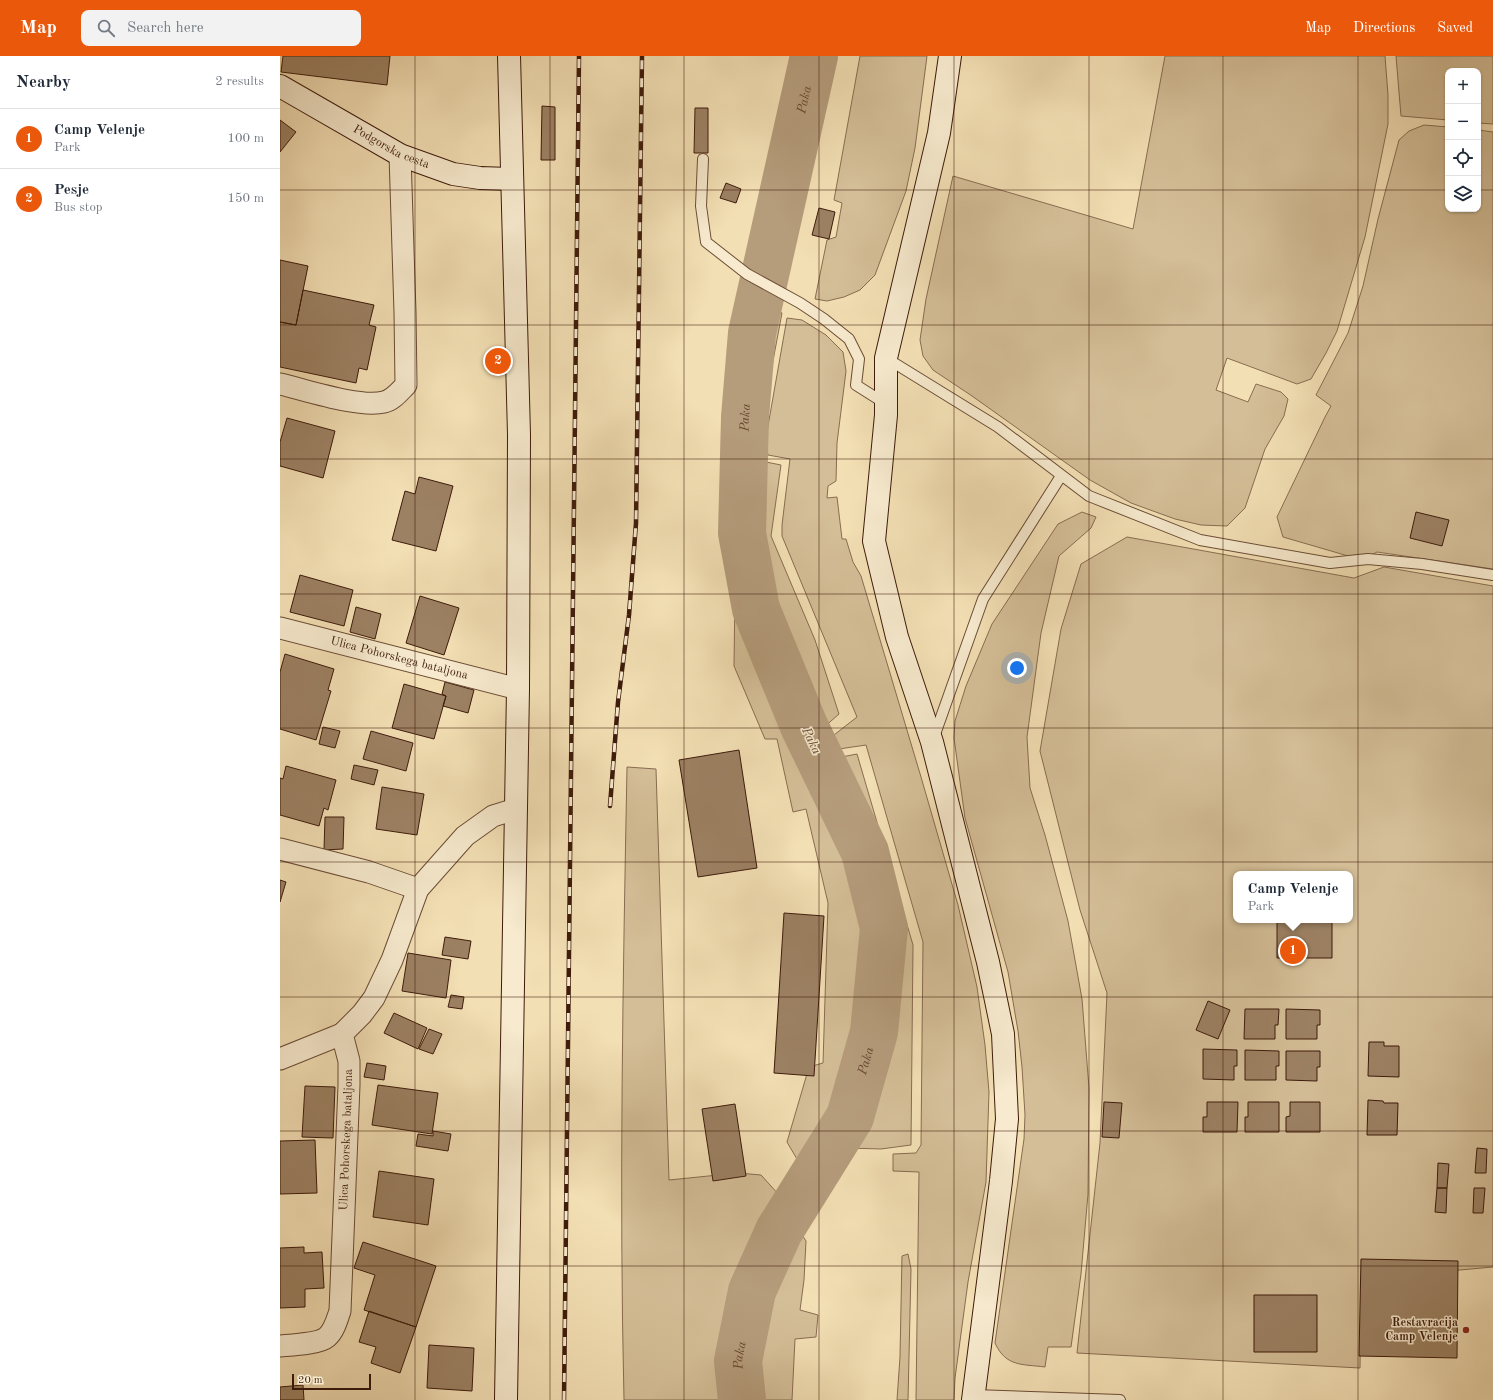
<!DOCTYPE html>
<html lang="en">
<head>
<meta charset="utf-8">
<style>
  body { margin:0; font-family:"Old Standard TT",serif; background:#f2f2f3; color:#1f2937 }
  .controls { position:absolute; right:12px; top:12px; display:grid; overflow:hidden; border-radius:8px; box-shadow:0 1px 3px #0004 }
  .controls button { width:36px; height:36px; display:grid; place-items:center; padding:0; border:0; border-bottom:1px solid #e0e1e3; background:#fff; color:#1f2937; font:20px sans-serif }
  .scale { position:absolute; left:12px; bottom:10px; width:79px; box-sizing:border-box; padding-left:4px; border:2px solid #3e1b0b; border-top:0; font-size:11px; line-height:14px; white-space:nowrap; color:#3e1b0b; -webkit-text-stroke:3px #f7eace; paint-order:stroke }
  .you { position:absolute; left:737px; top:612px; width:14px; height:14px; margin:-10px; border:3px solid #fff; border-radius:50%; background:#1a73e8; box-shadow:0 0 0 6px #1a73e833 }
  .badge { display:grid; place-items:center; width:26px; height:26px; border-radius:50%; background:#ea580c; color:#fff; font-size:13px; font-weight:700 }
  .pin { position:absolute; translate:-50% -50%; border:2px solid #fff; box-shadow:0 1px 4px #0006 }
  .popup { position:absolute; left:953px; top:815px; width:120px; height:52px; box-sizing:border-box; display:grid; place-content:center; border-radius:8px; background:#fff; filter:drop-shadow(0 1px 3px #0005); font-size:13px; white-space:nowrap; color:#747a83 }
  .popup b { font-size:15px; color:#1f2937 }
  .popup::after { content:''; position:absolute; left:50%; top:100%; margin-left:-8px; border:8px solid transparent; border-top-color:#fff }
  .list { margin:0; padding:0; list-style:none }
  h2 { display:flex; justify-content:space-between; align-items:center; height:52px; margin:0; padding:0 16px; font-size:17px }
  h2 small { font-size:13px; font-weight:400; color:#747a83 }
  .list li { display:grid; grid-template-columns:26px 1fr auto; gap:12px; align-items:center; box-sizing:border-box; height:60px; padding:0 16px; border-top:1px solid #e0e1e3 }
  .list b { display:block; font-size:15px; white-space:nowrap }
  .list p { margin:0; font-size:13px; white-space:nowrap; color:#747a83 }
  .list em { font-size:13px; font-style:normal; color:#747a83 }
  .icon { flex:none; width:22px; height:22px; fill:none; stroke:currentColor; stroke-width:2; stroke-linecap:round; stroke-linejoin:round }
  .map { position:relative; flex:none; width:1213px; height:1344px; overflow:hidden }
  header { display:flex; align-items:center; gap:24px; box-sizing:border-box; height:56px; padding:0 20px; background:#ea580c; color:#fff }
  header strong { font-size:19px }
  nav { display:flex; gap:22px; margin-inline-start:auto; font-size:14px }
  .search { width:280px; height:36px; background:#f2f2f3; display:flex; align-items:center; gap:10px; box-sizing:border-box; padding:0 14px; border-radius:8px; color:#747a83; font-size:15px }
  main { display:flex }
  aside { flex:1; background:#fff }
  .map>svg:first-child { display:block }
  .green { fill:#d4be97; stroke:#896c51; fill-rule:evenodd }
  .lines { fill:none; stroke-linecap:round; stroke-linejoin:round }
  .river { stroke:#b59c7b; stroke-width:48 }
  .building { fill:#9c8163; stroke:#3e1b0b }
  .lane-casing { stroke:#6b4c35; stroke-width:12 }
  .street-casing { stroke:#6b4c35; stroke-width:23 }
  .secondary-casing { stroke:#3e1b0b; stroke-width:24 }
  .lane { stroke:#f7eace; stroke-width:10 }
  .street { stroke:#f7eace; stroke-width:21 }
  .secondary { stroke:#f7eace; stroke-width:22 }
  .rail-casing { stroke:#3e1b0b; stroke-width:4.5 }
  .rail { stroke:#f7eace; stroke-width:3; stroke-dasharray:9; stroke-linecap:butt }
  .grid { fill:none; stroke:#3e1b0b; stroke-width:1; stroke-opacity:0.55 }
  .poi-dot { fill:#8f2418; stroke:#f7eace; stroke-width:1.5 }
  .labels { text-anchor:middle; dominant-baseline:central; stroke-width:3; stroke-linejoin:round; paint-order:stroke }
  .street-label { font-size:12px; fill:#3e1b0b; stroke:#f7eace }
  .poi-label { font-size:12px; font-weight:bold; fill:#3e1b0b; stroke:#f7eace; text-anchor:end }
  .water-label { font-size:13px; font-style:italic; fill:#684832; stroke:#f7eace }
</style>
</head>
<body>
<header>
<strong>Map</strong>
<div class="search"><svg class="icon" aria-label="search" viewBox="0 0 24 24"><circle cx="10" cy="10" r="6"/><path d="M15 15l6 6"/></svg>Search here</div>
<nav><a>Map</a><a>Directions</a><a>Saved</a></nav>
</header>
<main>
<aside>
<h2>Nearby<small>2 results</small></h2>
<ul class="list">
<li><span class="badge">1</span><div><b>Camp Velenje</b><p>Park</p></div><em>100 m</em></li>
<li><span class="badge">2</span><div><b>Pesje</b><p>Bus stop</p></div><em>150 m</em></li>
</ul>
</aside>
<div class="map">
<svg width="1213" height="1344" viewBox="0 0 1213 1344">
  <rect width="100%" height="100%" fill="#f3dfb4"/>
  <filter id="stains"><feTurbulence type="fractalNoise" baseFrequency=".005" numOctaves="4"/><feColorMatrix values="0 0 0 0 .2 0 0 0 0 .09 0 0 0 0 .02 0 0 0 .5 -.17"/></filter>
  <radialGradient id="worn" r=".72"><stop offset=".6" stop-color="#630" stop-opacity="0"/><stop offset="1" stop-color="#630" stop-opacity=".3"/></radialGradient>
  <path class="green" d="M580,0H647L635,92L626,135L595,219L580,234L564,241L547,245L535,243L547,184L556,181L562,147L554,144Z
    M885,0H1105L1108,39V68L1085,181L1057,275L1046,297L1031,323L1017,328L947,302L936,334L968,346L976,328L1001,336L1008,343L1004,360L985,393L965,452L947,470L921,469L895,463L851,447L810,424L692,340L653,314L643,300L640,284L646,243L673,120L853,173Z
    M1116,0H1213V68L1198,67V15H1168V64L1121,60Z
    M1144,69L1168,71V153H1198V74L1213,76V513L1097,496L1082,504L1003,481L997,461L1045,361L1051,350L1036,339L1068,277L1083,230L1098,163L1119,84L1129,75Z
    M490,250L502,257L477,390L476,404L501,409L491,480L535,584L559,658L542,673L518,629L480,525L472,467L475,332L478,291Z
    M507,262L522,264L546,279L563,296L566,315L557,387L556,425L548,430L547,442L557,441L562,483H566L573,506L581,520L641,721L678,849L697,931L705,989L709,1036L706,1126L688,1226L675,1322L674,1344H636L639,1116L613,1115V1098L636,1097L641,1089L643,886L586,689L559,693L554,679L577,661L502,480V469L510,403L488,399L485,387Z
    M802,456L816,461L811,472L779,500L761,577L747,681L750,732L765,779L788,865L802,943L809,1032L808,1138L801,1218L791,1291H768L765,1311C742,1308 726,1311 715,1287L744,1083L745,1059L742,1011L738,975L728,916L685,762L674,682L675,665L686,630L712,568L778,468Z
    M847,481L1074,522L1104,511L1213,530V1211L1081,1223L1080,1312L797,1297L820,1087L827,937L800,854L760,695L781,573L801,508ZM956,818H1070V864H956Z
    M455,537L458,540L493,631L563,775L577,827L583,880L580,962L571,1011L551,1067L521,1110L507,1086L529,1011L543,1007L548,847L526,753L513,756L497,683H485L454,610Z
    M577,698L633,889L631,1089L601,1093L567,1092L580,1073L607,980L615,905L613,878L603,811L595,784L551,703Z
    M347,711L376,713L389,1124L458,1117L481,1119L500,1140L451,1241L442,1289L444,1344H344C339,1133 343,922 347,711Z
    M515,1168L526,1185L524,1224L520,1254L538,1259L536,1281L515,1283L512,1344H473L470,1307L478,1262L488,1229Z
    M628,1198L631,1213L628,1344H617L620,1301L622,1200Z"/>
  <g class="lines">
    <path class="river" id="s1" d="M462,1344L458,1305L472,1235L499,1175L570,1061L594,976L604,872L585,796L524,670L476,553L462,477L465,361L472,277L534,0"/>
  </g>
  <path class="building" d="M3,0H110L107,29L1,16Z
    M262,50L275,51V104H261Z
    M415,52H428V97H414Z
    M0,64L16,76L0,96Z
    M446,127L461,133L456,147L440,142Z
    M539,152L555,156L549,183L532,179Z
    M0,204L28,210L16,269L0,266Z
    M23,234L94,249L89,269L96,271L87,314L79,312L76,327L0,311V266L16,269Z
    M7,362L55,375L43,422L0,410V386Z
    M139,421L173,430L156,495L112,484L125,435L135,438Z
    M1136,456L1169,464L1162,490L1130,482Z
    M20,519L73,534L64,570L10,556Z
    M140,540L179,552L164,599L126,587Z
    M76,551L101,558L95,583L70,576Z
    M5,598L54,613L48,634L51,635L36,684L0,673V616Z
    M165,626L194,634L188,657L163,650L166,640L162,638Z
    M124,628L166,640L154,683L112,672Z
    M43,671L60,675L55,692L39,688Z
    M91,675L133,687L126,715L83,703Z
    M459,694L477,812L418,821L399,704Z
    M74,709L98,714L94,729L71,723Z
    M6,710L56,724L48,754L44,752L39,770L0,759V722L3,723Z
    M102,731L144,738L137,779L96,773Z
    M45,761H64L63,793L44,794Z
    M0,824L6,826L0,846Z
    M504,857L544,860L534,1020L494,1017Z
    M997,864H1052V902H997Z
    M165,881L191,885L188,903L162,899Z
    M128,897L171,904L166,942L122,935Z
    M171,939L184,941L182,953L168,951Z
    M928,945L950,954L938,983L916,974Z
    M965,953H999L998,969H995V983H964Z
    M1006,953L1040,954V969H1037V983H1006Z
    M114,957L147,972L138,993L104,977Z
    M149,973L162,978L153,998L139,993Z
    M1089,986H1104V990H1119V1021L1088,1020Z
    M923,993L957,994V1010H954V1024L923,1023Z
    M965,994L999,995V1010H996V1024H965Z
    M1006,995H1040V1011H1037V1025L1006,1024Z
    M87,1007L106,1010L104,1024L84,1021Z
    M98,1029L158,1037L152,1078L92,1069Z
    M25,1030L55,1031L53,1082L22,1081Z
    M1088,1044L1103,1045L1104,1047H1118L1117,1079H1087Z
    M824,1046L842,1047L839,1082L822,1081Z
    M927,1046H958L957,1076H923V1061H927Z
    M968,1046H999V1076H965V1061H968Z
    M1010,1046H1040V1076H1006V1061L1010,1060Z
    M455,1048L466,1120L433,1125L422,1053Z
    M153,1075L171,1078L168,1095L136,1090L138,1078L153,1080Z
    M35,1084L37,1137L0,1138V1085Z
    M1197,1092L1207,1093L1206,1117H1195Z
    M1158,1107L1169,1108L1167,1132H1157Z
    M99,1115L154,1123L148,1169L93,1161Z
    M1157,1132H1167L1166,1157L1155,1156Z
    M1194,1132H1205L1203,1157H1193Z
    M83,1186L156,1210L136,1271L84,1254L95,1219L74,1212Z
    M24,1191V1197L42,1196L44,1232L25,1233V1251L0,1252V1192Z
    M1081,1203L1178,1205L1177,1302L1079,1300Z
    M974,1239H1037V1296H974Z
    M89,1255L136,1271L120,1317L91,1307L96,1291L79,1286Z
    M149,1289L194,1292L192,1335L147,1332Z
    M23,1329L24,1344H0V1331Z"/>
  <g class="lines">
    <defs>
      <path id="lane" d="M423,103L421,150L426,186L467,218L520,247L544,263L569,283L579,303L576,329L606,348
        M606,302L718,371L809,440L920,484L1050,507L1088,503L1142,508L1213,519
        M654,681L703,543L781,420
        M693,1339L840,1344"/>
      <g id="street">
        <path d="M0,328C26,334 79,352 104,346C113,344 119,336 126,329L125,256L120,99"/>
        <path id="s2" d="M0,572L238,633"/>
        <path d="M0,793L89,816L138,833"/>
        <path d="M0,1003L62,978"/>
        <path id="s3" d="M0,1290C11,1289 39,1288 47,1281C54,1275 57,1264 60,1255L69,1029V1005L62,978L82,958L94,942L112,904L138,833L185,780L213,760L236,753"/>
      </g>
      <g id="secondary">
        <path d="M670,0L659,77L606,302V359L594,485L617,581L652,686L708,906L723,978L727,1063L721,1125L693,1344"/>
        <path id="s4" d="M0,30L120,99L173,118L200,122L232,123"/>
        <path d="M226,1344L238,633L239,379L229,0"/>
      </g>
    </defs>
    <use href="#lane" class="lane-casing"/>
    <use href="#street" class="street-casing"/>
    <use href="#secondary" class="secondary-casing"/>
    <use href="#lane" class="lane"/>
    <use href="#street" class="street"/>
    <use href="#secondary" class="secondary"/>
    <defs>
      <path id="rail" d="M330,750L338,646L349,559L356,467L362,0
        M284,1344L299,0"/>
    </defs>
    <use href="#rail" class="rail-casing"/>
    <use href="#rail" class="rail"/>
  </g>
  <path class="grid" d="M135,0V1344M270,0V1344M404,0V1344M539,0V1344M674,0V1344M809,0V1344M943,0V1344M1078,0V1344M0,134H1168M1198,134H1213M0,269H1213M0,403H1213M0,538H1213M0,672H1213M0,806H1213M0,941H1213M0,1075H1213M0,1210H1213"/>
  <circle class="poi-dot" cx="1186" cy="1274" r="4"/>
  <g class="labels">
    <g class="street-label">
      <text stroke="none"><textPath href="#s4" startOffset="127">Podgorska cesta</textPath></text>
      <text stroke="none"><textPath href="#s2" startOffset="123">Ulica Pohorskega bataljona</textPath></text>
      <text stroke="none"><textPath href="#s3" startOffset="249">Ulica Pohorskega bataljona</textPath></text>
    </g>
    <g class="poi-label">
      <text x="1178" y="1267">Restavracija<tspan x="1178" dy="14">Camp Velenje</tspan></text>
    </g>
    <g class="water-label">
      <text stroke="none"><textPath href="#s1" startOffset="1365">Paka</textPath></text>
      <text stroke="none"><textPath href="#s1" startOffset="1041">Paka</textPath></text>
      <text transform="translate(531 685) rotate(64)">Paka</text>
      <text stroke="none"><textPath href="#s1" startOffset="369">Paka</textPath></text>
      <text stroke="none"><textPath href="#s1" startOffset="45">Paka</textPath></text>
    </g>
  </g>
  <rect width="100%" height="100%" filter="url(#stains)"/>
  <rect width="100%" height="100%" fill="url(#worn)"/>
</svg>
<div class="controls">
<button>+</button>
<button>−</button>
<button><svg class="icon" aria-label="locate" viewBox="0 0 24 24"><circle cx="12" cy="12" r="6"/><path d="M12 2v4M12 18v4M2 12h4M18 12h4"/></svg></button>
<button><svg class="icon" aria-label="layers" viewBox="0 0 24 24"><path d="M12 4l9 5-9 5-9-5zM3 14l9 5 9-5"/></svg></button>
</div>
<div class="scale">20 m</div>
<div class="you"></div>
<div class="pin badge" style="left:1013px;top:895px">1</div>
<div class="popup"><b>Camp Velenje</b>Park</div>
<div class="pin badge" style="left:218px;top:305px">2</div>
</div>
</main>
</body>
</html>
